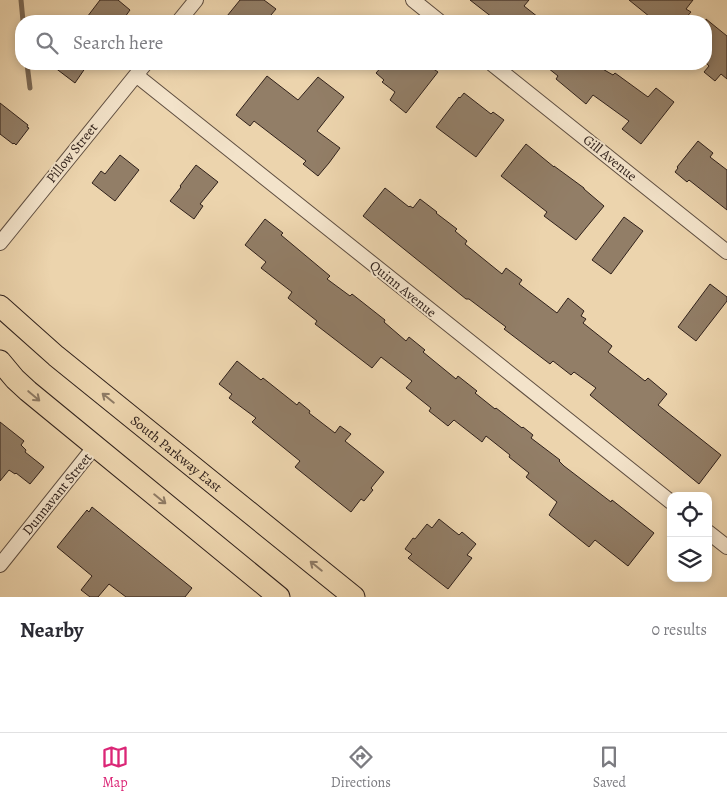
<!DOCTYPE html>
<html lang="en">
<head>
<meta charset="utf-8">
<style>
  body { margin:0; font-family:Alegreya,serif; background:#f2f2f3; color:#2b2b33 }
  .controls { position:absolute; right:15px; bottom:15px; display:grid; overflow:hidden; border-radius:10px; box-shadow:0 2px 8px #0003 }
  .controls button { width:45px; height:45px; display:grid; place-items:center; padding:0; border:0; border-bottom:1px solid #e1e1e2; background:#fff; color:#2b2b33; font:25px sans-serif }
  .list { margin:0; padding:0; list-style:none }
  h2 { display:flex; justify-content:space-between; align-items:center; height:65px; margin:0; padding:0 20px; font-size:21px }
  h2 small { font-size:16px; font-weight:400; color:#7c7c81 }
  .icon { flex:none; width:28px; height:28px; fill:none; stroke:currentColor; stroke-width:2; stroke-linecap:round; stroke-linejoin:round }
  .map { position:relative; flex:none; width:727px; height:597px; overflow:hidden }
  .search { position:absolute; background:#fff; box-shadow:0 2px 8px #0003; left:15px; right:15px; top:15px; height:55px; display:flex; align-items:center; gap:12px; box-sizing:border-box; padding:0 18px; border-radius:20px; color:#7c7c81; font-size:19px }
  .sheet { height:135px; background:#fff }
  nav { display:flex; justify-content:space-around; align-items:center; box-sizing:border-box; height:70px; border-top:1px solid #e1e1e2; background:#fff; font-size:14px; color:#7c7c81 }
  nav a { display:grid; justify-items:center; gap:2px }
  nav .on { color:#db2777 }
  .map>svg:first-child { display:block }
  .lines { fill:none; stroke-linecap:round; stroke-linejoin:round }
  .stream { stroke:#7a6855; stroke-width:5 }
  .building { fill:#927e67; stroke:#30211b }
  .street-casing { stroke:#5f4e40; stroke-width:16 }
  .primary-casing { stroke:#30211b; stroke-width:23 }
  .street { stroke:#f3e3ca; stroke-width:14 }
  .primary { stroke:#ecd4ad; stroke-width:21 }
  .oneway { stroke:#8e7a64 }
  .labels { text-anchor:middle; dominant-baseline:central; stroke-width:4; stroke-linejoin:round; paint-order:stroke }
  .street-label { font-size:14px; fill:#30211b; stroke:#f3e3ca }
</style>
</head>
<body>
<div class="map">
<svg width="727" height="597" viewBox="0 0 727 597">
  <rect width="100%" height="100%" fill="#ecd4ad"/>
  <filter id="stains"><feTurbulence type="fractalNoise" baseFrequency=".004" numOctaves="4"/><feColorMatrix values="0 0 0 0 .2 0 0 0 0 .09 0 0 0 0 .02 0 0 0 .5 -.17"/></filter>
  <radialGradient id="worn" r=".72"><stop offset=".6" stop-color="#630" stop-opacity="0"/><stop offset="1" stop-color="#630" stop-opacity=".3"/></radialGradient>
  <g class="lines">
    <path class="stream" d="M21,0L23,21
      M27,64L30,88"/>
  </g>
  <path class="building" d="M100,0H118L130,10L122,21H84Z
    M240,0H264L276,9L266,21H223Z
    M470,0H529L524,6L543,21H497Z
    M629,0H693L686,9L691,12L683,21H655Z
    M706,19L727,36V79L721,74L715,81L704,72L709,66L706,63Z
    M50,64H88L75,83Z
    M384,64H426L438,72L406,113L390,100L395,92L382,82L384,80L376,73Z
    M543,64H594L613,75L615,73L648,97L656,88L674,102L641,144L622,129L629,121L593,95L586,104L556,79L558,76Z
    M267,76L298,100L318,77L344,97L317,131L340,148L329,163L318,176L303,164L306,161L254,121L250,126L236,115Z
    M464,93L491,114L493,112L504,120L476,157L436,127L459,97L460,98Z
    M0,103L28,125L27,127L29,128L16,145L14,143L13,144L0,134Z
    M698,141L713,153L710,157L727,170V210L689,180L687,182L675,172L678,168L677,167Z
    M526,144L554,167V166L584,188V189L604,206L576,240L544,216L547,212L501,176Z
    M120,155L139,170L115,201L92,183L101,171L105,174Z
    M196,165L218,182L200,204L203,206L194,219L170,201L181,187L180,186Z
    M385,188L409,207L410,206L413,208L420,199L437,212L436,213L457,229L455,231L467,241L465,244L502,274L506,268L522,280L519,284L557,313L568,298L584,311L581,316L586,319L583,323L612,346L608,352L645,381L648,378L667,394L658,405L721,455L699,484L590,395L596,388L574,372L571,375L553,361L550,364L504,329L506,327L469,299H466L363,216Z
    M624,217L643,231L611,274L592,260Z
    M265,219L283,233L281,235L330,276L327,279L350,296L352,294L385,320L384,322L406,341L409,337L425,350L423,352L456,379L458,376L477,391L475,393L495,409L496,408L522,428L523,427L533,435L531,438L560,460L559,461L564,466L611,502L612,500L654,533L628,566L595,540L589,547L549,515L557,502L526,477L529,473L509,457L510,455L486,436L482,442L454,420L448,426L429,411L431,408L406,388L412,381L381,357L372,368L315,324L317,321L288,298L292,292L261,268L266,262L245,245Z
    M710,284L727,297V301L696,341L678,327Z
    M237,361L261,380L263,378L297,405L299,402L310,411L309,413L335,433L340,426L351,434L345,441L384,472L371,488L373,490L364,501L361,499L351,512L295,467L300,461L252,422L256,418L229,398L232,394L219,384Z
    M0,422L24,441L21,445L26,450L25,452L44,467L30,484L16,473L15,474L9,470L0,481Z
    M92,507L192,588L185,597H126L109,584L98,597H90L81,590L92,576L57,547L87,510L89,512Z
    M439,519L459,535L462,532L476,544L467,555L472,558L448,589L408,558L412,554L405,549L413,538L415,539L427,524L432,528Z"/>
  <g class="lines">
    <defs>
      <path id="street" d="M413,0L439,21
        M179,21L196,0
        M492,64L727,252
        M136,75L671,502
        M0,243L145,64
        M708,532L727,547
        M0,565L95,446"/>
      <g id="primary">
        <path id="s1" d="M0,306L56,356L354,597"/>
        <path d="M0,361L15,379L28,391L279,597"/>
      </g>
    </defs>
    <use href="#street" class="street-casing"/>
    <use href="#primary" class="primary-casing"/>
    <use href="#street" class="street"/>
    <use href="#primary" class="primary"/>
  </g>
  <defs><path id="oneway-shaft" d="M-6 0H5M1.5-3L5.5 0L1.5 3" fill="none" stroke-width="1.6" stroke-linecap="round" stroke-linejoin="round" transform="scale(1.25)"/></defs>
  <g class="oneway">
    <use href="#oneway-shaft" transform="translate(34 396) rotate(40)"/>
    <use href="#oneway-shaft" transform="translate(108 398) rotate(-141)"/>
    <use href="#oneway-shaft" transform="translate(160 499) rotate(39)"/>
    <use href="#oneway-shaft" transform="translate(316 566) rotate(-141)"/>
  </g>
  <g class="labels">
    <g class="street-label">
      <text transform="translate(72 153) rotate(-51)">Pillow Street</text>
      <text transform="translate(610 158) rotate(39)">Gill Avenue</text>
      <text transform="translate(403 289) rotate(39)">Quinn Avenue</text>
      <text stroke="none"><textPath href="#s1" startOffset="230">South Parkway East</textPath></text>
      <text transform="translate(57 494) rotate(-51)">Dunnavant Street</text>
    </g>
  </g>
  <rect width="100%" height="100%" filter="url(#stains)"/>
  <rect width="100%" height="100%" fill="url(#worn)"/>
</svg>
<div class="controls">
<button><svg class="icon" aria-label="locate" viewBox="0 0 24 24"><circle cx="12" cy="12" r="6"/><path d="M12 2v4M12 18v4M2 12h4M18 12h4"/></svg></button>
<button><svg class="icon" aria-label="layers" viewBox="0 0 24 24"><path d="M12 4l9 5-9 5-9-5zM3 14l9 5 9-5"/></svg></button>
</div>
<div class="search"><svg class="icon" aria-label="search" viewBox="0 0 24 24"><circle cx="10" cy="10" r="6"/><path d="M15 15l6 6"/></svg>Search here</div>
</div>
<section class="sheet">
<h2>Nearby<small>0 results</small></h2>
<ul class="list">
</ul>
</section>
<nav>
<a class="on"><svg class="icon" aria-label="map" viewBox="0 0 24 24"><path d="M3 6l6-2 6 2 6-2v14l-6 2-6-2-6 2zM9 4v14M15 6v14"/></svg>Map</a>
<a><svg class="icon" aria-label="directions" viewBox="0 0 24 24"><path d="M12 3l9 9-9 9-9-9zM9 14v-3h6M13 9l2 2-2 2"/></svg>Directions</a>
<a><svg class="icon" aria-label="saved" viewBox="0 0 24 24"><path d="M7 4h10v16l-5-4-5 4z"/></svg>Saved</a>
</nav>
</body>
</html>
